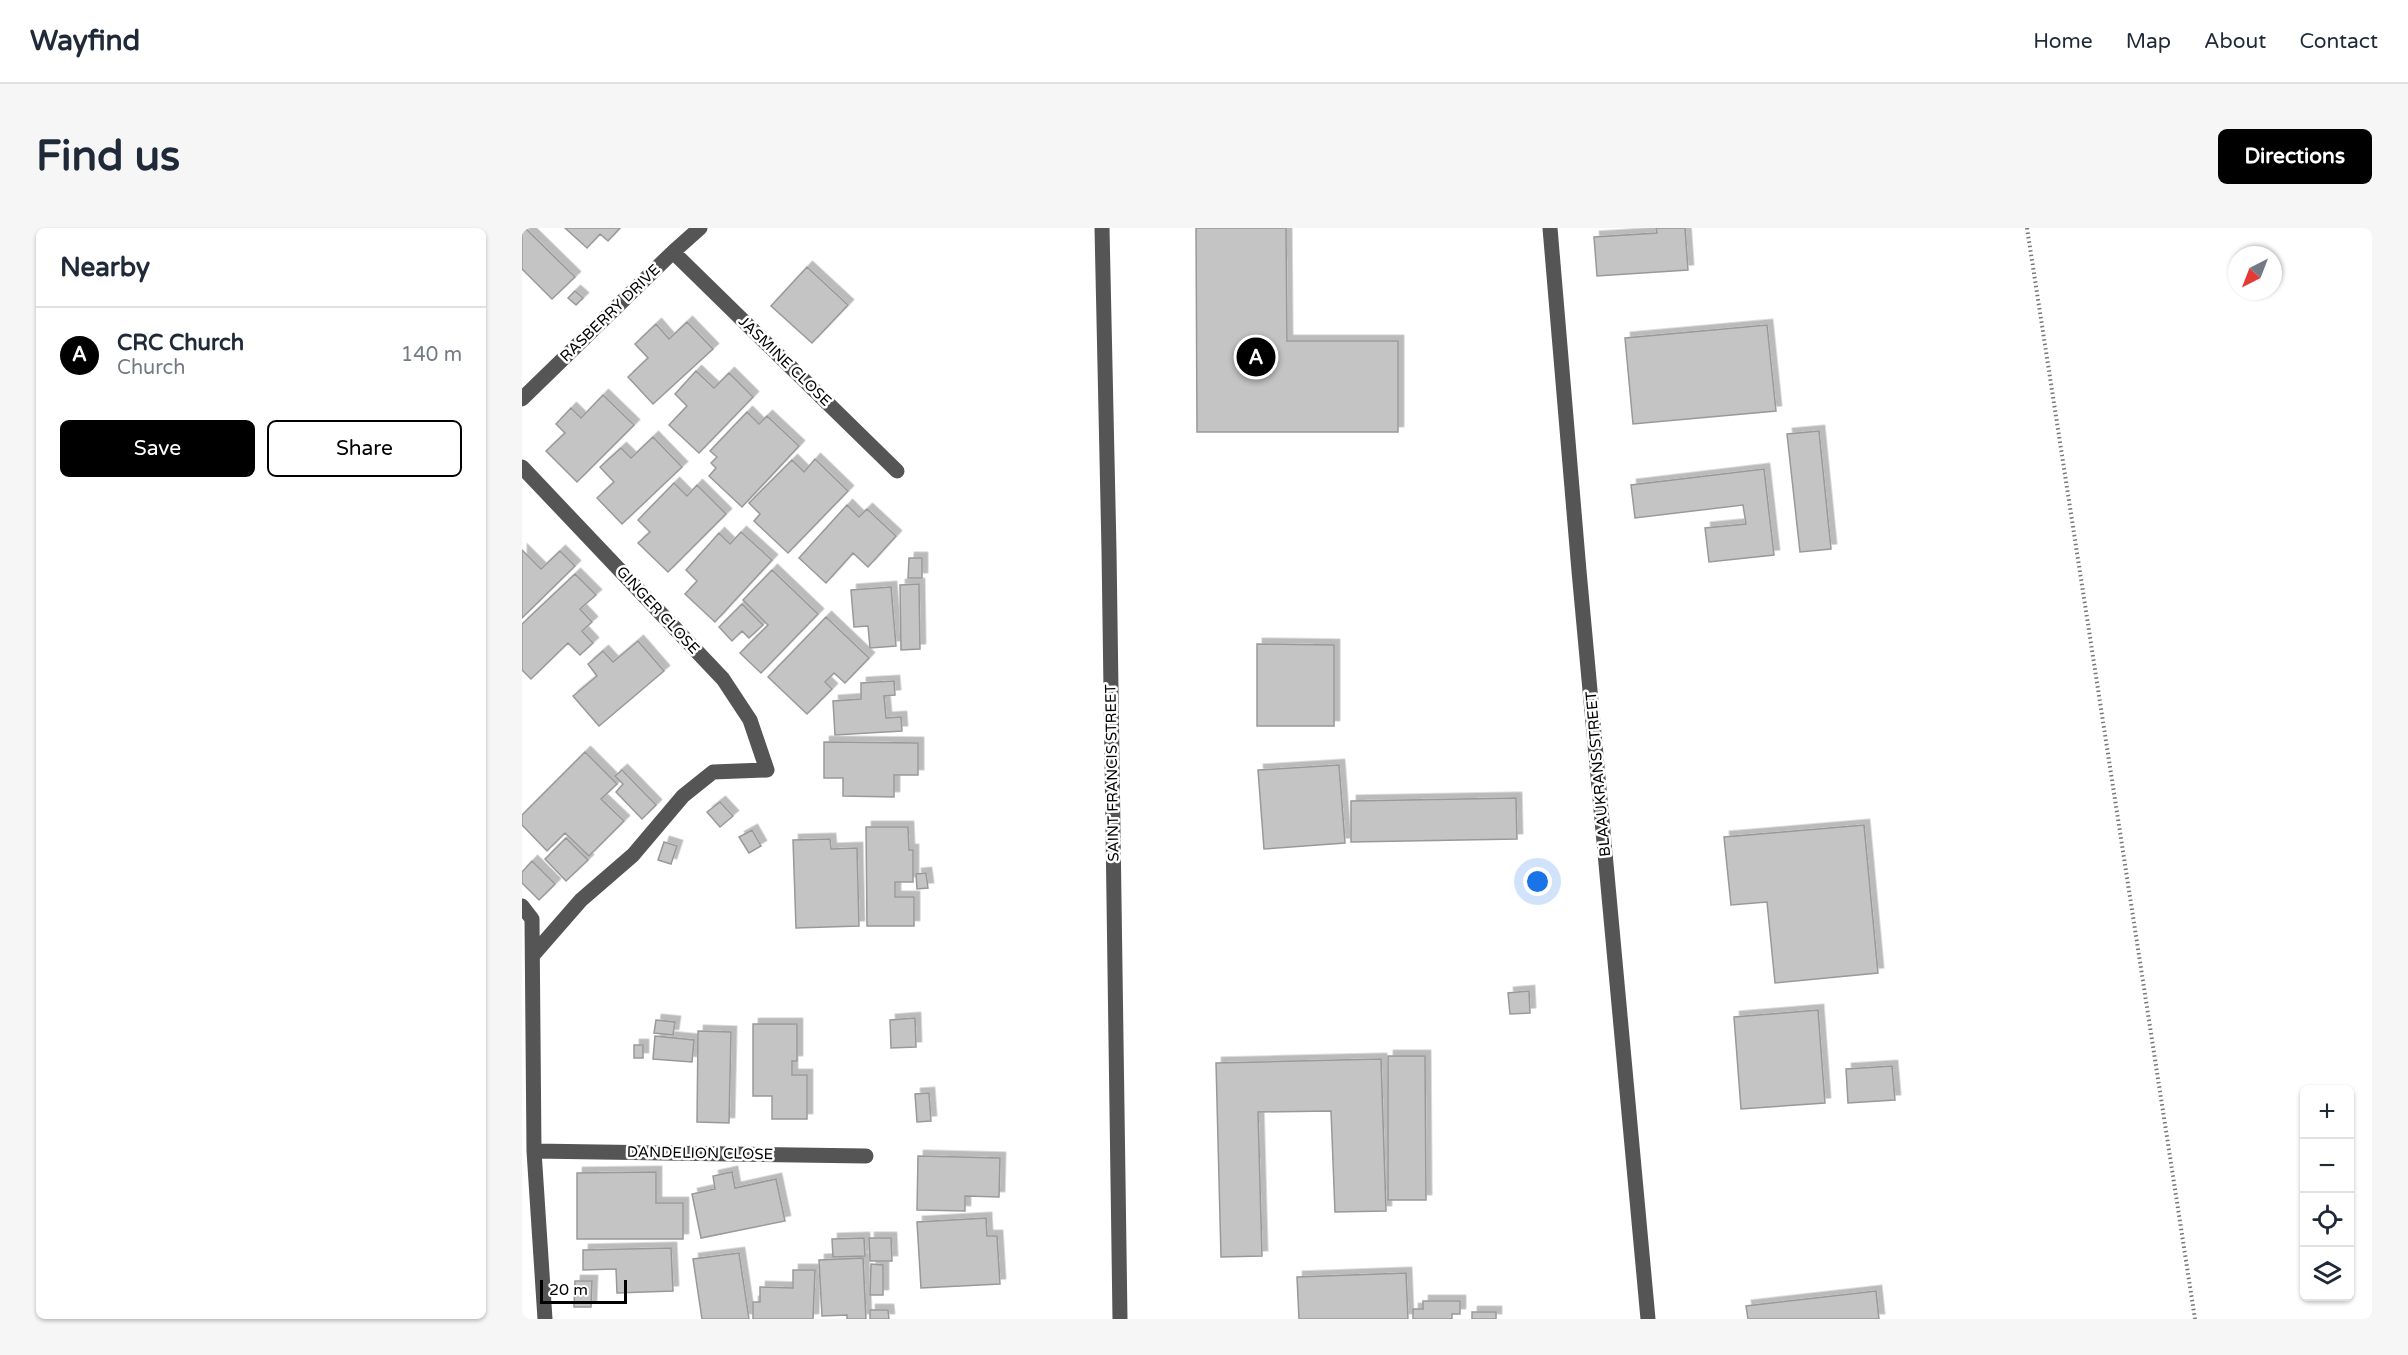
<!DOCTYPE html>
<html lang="en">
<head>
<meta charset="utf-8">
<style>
  body { margin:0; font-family:"Varela Round",sans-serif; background:#f6f6f7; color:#1f2937 }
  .controls { position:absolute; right:18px; bottom:18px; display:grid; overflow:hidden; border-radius:9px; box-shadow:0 2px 4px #0004 }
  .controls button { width:54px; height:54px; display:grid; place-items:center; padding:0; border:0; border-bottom:2px solid #e0e1e3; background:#fff; color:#1f2937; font:30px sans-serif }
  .compass { position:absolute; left:1706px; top:18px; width:54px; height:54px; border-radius:50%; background:#fff; box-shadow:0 2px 4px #0004; rotate:222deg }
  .scale { position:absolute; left:18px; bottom:15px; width:87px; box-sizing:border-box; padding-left:6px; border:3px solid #000; border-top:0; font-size:16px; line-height:21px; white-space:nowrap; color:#000; -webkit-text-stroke:4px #fff; paint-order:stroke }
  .you { position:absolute; left:1016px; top:654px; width:21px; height:21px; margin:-15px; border:4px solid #fff; border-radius:50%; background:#1a73e8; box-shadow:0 0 0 9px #1a73e833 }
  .badge { display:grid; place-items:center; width:39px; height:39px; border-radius:50%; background:#000; color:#fff; font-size:20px; font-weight:700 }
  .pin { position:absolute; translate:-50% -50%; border:3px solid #fff; box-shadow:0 2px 6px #0006 }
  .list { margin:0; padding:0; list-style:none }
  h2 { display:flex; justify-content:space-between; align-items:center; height:78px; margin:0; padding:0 24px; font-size:26px }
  h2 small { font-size:20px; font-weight:400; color:#747a83 }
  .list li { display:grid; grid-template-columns:39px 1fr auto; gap:18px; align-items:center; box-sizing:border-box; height:96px; padding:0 24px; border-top:2px solid #e0e1e3 }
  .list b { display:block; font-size:22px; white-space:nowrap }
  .list p { margin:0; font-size:20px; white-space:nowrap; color:#747a83 }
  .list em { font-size:20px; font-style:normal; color:#747a83 }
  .actions { display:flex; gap:12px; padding:18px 24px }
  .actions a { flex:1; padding:14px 0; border:2px solid #000; border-radius:9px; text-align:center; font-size:21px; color:#000 }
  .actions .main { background:#000; color:#fff }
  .icon { flex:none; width:33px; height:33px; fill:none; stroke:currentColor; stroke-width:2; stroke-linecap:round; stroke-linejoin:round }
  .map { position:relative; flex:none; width:1850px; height:1091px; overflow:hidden; border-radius:9px }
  header { display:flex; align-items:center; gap:36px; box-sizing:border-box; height:84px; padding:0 30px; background:#fff; border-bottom:2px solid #e0e1e3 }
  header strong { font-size:28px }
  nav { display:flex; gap:33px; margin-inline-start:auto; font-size:21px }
  .intro { display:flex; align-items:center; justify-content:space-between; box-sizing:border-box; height:144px; padding:0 36px }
  h1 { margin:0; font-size:42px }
  .button { padding:15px 27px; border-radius:9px; background:#000; color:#fff; font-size:21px; font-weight:700 }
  main { display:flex; gap:36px; padding:0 36px }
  aside { flex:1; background:#fff; border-radius:9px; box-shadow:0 2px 4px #0004 }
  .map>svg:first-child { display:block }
  .building { fill:#c4c4c4; stroke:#999; stroke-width:1.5; filter:url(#shadow) }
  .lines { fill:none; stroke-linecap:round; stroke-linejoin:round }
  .path { stroke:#777; stroke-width:4; stroke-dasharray:1.5 3; stroke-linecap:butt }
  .minor { stroke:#555; stroke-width:15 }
  .labels { text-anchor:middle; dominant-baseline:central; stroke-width:5; stroke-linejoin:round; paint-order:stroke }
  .street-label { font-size:15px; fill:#000; stroke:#fff }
</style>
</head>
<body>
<header>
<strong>Wayfind</strong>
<nav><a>Home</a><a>Map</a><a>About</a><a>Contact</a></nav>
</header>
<div class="intro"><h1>Find us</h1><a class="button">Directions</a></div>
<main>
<aside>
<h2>Nearby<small></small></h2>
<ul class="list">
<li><span class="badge">A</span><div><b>CRC Church</b><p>Church</p></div><em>140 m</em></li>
</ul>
<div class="actions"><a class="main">Save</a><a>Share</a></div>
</aside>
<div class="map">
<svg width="1850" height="1091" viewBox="0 0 1850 1091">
  <defs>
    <filter id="shadow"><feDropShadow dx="5.5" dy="-5.5" stdDeviation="0" flood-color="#0004"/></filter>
  </defs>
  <rect width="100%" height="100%" fill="#fff"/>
  <path class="building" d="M0,0H3L53,49L30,71L0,41Z
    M43,0H98L86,13L78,6L65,20Z
    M674,0H764L765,113H876V204H675Z
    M1134,0H1163L1166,42L1075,48L1072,9L1135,5Z
    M285,39L326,77L290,115L249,78Z
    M53,63L61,70L54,77L46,70Z
    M165,94L191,121L131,176L106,149L126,130L113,116L134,96L147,111Z
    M1245,97L1254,183L1111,196L1103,110Z
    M174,143L192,160L207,145L231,169L177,225L147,197L165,178L153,166Z
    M81,167L112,197L55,254L24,223L43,205L34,196L49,180L59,190Z
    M225,184L237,196L245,188L277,218L220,279L187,248L194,240L189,235L195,229L188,223Z
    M1297,203L1309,321L1278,324L1265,206Z
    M131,209L160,239L100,296L75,270L92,254L78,239L99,220L109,230Z
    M293,231L326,263L266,325L232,293L238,286L227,275L270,232L282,244Z
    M1242,241L1252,327L1187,334L1183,300L1224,296L1221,277L1113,290L1109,257Z
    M152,255L165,268L175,257L204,286L146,344L116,315L128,304L116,292Z
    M325,277L337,289L345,281L374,308L346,339L331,325L304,355L277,330Z
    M219,304L250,332L193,394L163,366L175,353L164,342L197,305L208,316Z
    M0,322L19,341L38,323L53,338L0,390Z
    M387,330H400V350H386Z
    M250,342L296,386L239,445L218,425L246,397L221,372Z
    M53,346L74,367L58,381L70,394L60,403L71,415L58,427L46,415L9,451L0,442V396Z
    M397,356L398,421L379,422L378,357Z
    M369,359L374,418L348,420L346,398L332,399L329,362Z
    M220,376L241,397L227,410L220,403L210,413L197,399Z
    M304,389L347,430L323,455L312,445L303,454L310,461L285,486L246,449Z
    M116,413L142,443L77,498L51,468L75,448L66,436L81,423L91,434Z
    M735,416L812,417V498H735Z
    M372,453L373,467L362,468L364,490L379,489L380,503L313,507L311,473L339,471V455Z
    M302,514L396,515V547H372V569L321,568V550H302Z
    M63,524L95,556L79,571L102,593L67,628L43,605L25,623L0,597V587Z
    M817,537L823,615L742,621L736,542Z
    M100,542L134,577L120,591L94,564L101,556L93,548Z
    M994,570L995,611L829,614V573Z
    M198,574L211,588L198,599L185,584Z
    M1342,597L1356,745L1253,755L1245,674L1209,677L1202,609Z
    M344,599H386L387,622H391V654H373V669H392V698H345Z
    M230,602L239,618L227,625L217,609Z
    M44,610L66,632L44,653L23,631Z
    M308,611L309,621L335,620L337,698L274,700L271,612Z
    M142,614L155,618L149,636L136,632Z
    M10,633L33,656L17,672L0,655V644Z
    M404,645L406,660L395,661L394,646Z
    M1007,763L1008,785L988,786L986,765Z
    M1296,782L1303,875L1219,881L1212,789Z
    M393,790L394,819L369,820L368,792Z
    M134,792L153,794L151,807L132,805Z
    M231,796H275V833H270V847H285V891H250V868H231Z
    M176,803L209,804L207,895L175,894Z
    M133,808L172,812L170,834L131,831Z
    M112,817H121V830H112Z
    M866,828H903L904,972H866Z
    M859,831L864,983L813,984L809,883L736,884L740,1028L699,1029L694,835Z
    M1370,838L1373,872L1326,875L1324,841Z
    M407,865L409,893L395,894L393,866Z
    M396,928L478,930L477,969L443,968V983L395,982Z
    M134,944V975H161V1011H55V945Z
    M210,944L213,960L254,951L263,993L179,1010L170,966L193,961L191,948Z
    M464,990L465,1008H475L478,1056L399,1060L395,994Z
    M342,1010L343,1028L311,1029L310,1011Z
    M347,1010H369L370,1033H348Z
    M149,1020L151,1063L95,1065L94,1041L61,1042V1022Z
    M217,1025L227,1091H180L171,1031Z
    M341,1030L344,1091H325V1087L300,1088L297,1032Z
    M349,1036L361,1037V1067H348Z
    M271,1042H293L291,1091H231V1074H238V1059L271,1060Z
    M884,1045L886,1091H777L775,1049Z
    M53,1053H70L69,1079H52Z
    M1354,1063L1357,1091H1226L1224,1078Z
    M901,1073H938V1086H930V1091H891V1081H901Z
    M348,1082H366L367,1091H348Z
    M950,1084H974V1091H950Z"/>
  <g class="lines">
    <path class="path" d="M1505,0L1673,1091"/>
    <path class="minor" d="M580,0L587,322L598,1091
      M1028,0L1057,343L1126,1091
      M151,24L375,243
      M0,171L151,24L178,0
      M0,239L201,451L228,492L245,542L191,544L161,568L111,627L59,672L11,727
      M0,678L10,691L12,923L23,1091
      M12,923L344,928"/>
  </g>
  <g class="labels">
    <g class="street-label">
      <text transform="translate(88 85) rotate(-44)">RASBERRY DRIVE</text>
      <text transform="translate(263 133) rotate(44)">JASMINE CLOSE</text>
      <text transform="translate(136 382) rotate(47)">GINGER CLOSE</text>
      <text transform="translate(590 545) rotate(-91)">SAINT FRANCIS STREET</text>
      <text transform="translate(1076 546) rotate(-95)">BLAAUKRANS STREET</text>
      <text transform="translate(178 925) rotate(1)">DANDELION CLOSE</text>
    </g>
  </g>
</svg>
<div class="controls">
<button>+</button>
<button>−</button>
<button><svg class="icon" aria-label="locate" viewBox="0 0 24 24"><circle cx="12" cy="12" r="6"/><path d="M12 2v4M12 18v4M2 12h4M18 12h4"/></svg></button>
<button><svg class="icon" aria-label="layers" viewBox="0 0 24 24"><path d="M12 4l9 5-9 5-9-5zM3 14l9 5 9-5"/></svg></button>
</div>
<svg class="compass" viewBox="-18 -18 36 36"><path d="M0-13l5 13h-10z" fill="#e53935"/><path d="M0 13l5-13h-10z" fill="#747a83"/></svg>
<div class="scale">20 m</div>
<div class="you"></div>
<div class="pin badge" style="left:734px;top:129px">A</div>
</div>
</main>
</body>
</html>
